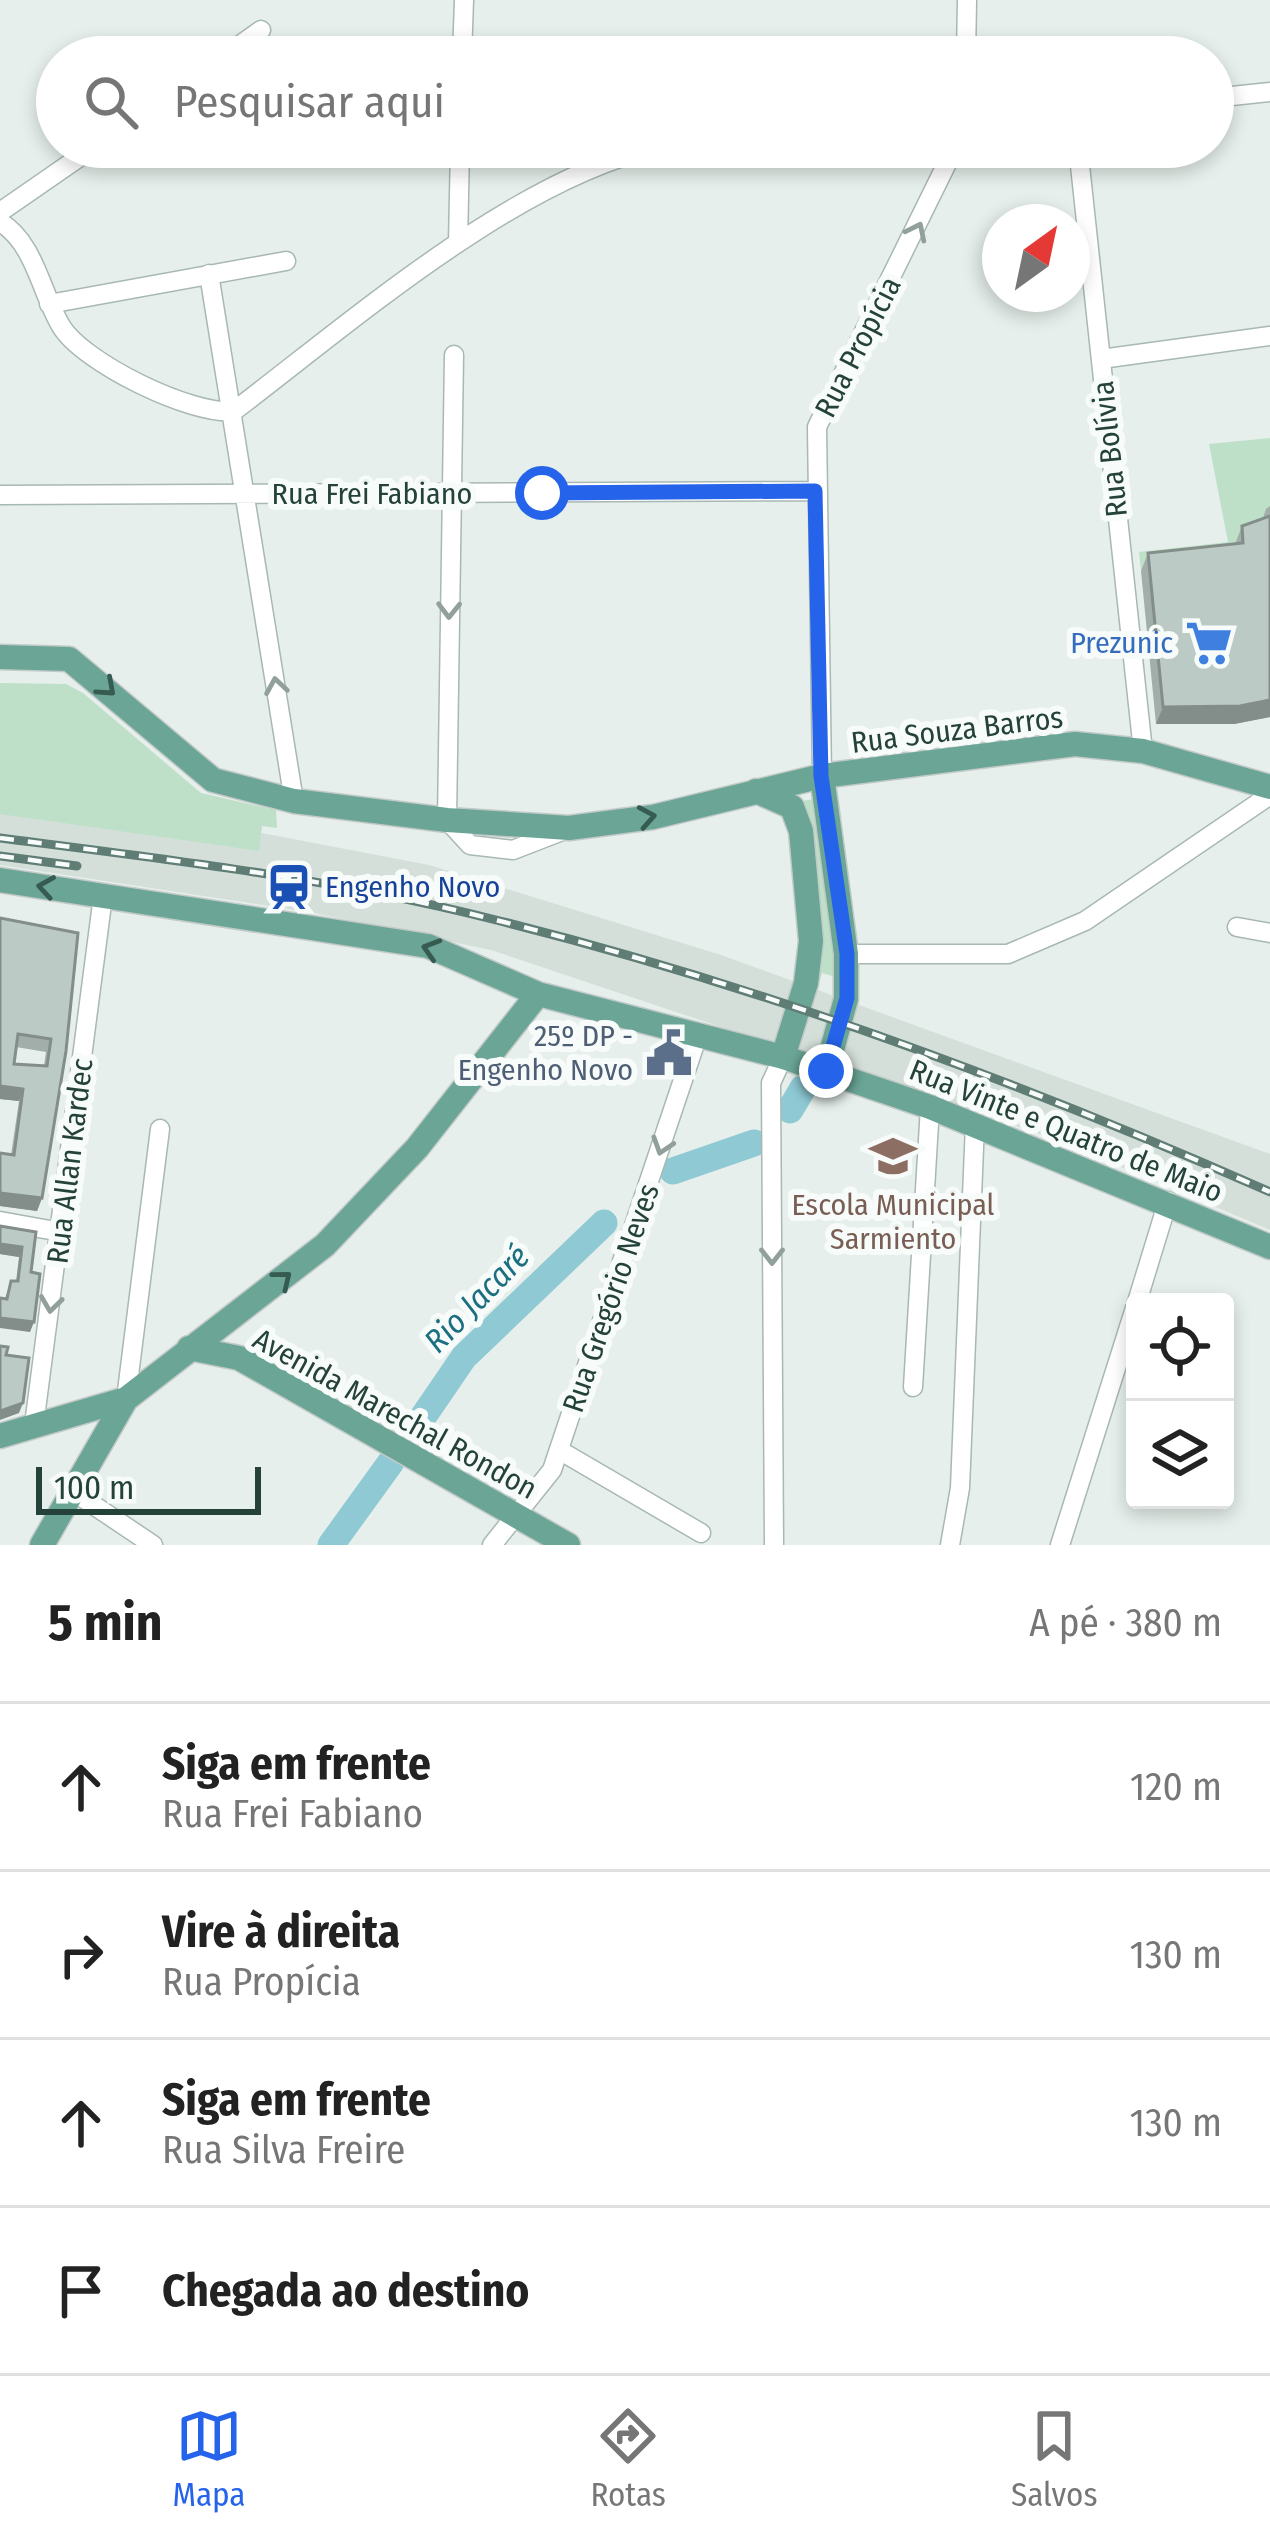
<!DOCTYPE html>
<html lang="pt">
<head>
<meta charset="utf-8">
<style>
  body { margin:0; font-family:"Fira Sans Condensed",sans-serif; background:#f2f2f2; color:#222 }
  .controls { position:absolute; right:36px; bottom:36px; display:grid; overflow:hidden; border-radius:12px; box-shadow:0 6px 18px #0003 }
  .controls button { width:108px; height:108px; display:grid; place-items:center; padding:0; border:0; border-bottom:3px solid #e0e0e0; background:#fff; color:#222; font:60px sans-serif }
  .compass { position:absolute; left:982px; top:204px; width:108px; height:108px; border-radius:50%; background:#fff; box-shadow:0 6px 18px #0003; rotate:33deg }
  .scale { position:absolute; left:36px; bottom:30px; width:225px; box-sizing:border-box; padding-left:12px; border:6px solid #24423a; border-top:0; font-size:33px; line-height:42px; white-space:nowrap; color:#24423a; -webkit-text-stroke:9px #f7fbf9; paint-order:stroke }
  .stop { position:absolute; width:36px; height:36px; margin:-27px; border:9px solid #2563eb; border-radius:50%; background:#fff }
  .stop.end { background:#2563eb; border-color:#fff; box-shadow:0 3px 12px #0008 }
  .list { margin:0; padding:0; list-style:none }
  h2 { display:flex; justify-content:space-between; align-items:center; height:156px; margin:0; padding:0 48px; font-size:51px }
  h2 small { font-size:39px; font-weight:400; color:#767676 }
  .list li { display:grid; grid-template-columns:78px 1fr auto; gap:36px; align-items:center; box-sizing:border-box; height:168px; padding:0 48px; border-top:3px solid #e0e0e0 }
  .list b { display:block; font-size:45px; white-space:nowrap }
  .list p { margin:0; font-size:39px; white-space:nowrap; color:#767676 }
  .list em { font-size:39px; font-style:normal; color:#767676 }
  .icon { flex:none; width:66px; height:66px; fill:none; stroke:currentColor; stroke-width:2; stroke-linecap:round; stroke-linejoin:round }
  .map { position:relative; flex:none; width:1270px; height:1545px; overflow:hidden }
  .search { position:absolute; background:#fff; box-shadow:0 6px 18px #0003; left:36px; right:36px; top:36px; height:132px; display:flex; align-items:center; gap:30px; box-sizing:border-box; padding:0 42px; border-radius:66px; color:#767676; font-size:45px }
  .sheet { height:828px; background:#fff }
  nav { display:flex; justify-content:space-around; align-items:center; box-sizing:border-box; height:168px; border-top:3px solid #e0e0e0; background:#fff; font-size:33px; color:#767676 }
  nav a { display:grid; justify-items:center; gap:6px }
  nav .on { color:#2563eb }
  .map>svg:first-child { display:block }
  .built { fill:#d4dfda }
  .green { fill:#bfe0c8 }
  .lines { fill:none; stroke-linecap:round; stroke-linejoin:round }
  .river { stroke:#8ec9d4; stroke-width:27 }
  .minor-casing { stroke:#a8b8b2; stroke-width:21 }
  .major-casing { stroke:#c2cac8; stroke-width:27 }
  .minor { stroke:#fff; stroke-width:18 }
  .major { stroke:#6aa596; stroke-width:24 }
  .rail-casing { stroke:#5f7d75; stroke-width:9 }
  .rail { stroke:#f7fbf9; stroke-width:4.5; stroke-dasharray:14; stroke-linecap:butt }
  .wall { fill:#a1aea9; fill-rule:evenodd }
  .shaded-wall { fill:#838d89 }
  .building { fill:#bbcac4; stroke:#838d89; stroke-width:3; fill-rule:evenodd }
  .oneway { stroke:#92a09c }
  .oneway2 { stroke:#365b51 }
  .route { stroke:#2563eb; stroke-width:15 }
  .labels { text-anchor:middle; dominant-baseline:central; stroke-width:12; stroke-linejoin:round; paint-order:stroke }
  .street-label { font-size:30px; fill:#24423a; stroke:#f7fbf9 }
  .shop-label { font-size:30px; fill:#366cbe; stroke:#f7fbf9; text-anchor:end }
  .transit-label { font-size:30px; fill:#164399; stroke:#f7fbf9; text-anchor:start }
  .service-label { font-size:30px; fill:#4e5e75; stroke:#f7fbf9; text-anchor:end }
  .education-label { font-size:30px; fill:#785e54; stroke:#f7fbf9 }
  .water-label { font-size:33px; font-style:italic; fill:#1c6f80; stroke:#f7fbf9 }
</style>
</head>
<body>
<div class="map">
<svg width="1270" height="1545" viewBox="0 0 1270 1545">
  <rect width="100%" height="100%" fill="#e6efeb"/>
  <path class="built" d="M0,783L429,865L721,955L1270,1154V1230L1055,1139L491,950L309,912L0,865Z"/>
  <path class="green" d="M1270,438V520L1237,561L1141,571L1139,552L1228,542L1209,444Z
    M0,683L66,684L83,693L201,793L276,810L277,828L262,826L259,851L0,814Z
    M815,799L839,978L822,973L817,990L810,824L802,801Z"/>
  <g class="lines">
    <path class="river" d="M790,1110L803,1088
      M673,1171L754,1143
      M412,1433L464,1357L604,1223
      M331,1545L391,1462"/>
    <defs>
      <path id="minor" d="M223,57L261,30
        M462,57L464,0
        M966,57L967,0
        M1213,98L1270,92
        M1078,147L1143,751
        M0,212L94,147
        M0,222C35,243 41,293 61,326C82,362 192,416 234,411C350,323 517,177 659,147
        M458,243L460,147
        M209,274L294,801
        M49,304L286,261
        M454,355L447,820L470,845L513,850L562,831
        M1101,359L1270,336
        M0,495L815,491
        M822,776L817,427L955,147
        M1237,927L1270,933
        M846,954H1008L1085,921L1270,795
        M0,1221L61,1232
        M1137,1302L1168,1201
        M913,1387L930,1107
        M126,1399L160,1129
        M34,1425L103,896
        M559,1450L701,1533
        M74,1492L153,1545
        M492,1545L552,1470L698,1035
        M774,1545L771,1083L783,1057
        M950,1545L960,1488L975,1124
        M1060,1545L1135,1308"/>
      <path id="major" d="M0,657L69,659L213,780L294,801L447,820L569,828L653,817L822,776L1075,744L1143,751L1270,787
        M822,776L846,954V999L826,1071
        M756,791L792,807L801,831L811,941L806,983L783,1057
        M0,880L428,946L538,994L783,1057L930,1107L1270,1247
        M189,1348L239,1358L568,1545
        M0,1436L126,1399
        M42,1545L126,1399L325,1245L417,1148L538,994"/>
    </defs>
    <use href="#minor" class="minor-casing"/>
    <use href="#major" class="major-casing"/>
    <use href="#minor" class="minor"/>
    <use href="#major" class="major"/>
    <defs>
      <path id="rail" d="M0,838C165,859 330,878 492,919C759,985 1019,1081 1270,1192
        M0,856L77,866"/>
    </defs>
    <use href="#rail" class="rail-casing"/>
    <use href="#rail" class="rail"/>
  </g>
  <path class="wall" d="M1270,506V717L1234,724H1156L1141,571L1148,553L1235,544L1242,526L1263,518L1266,509Z
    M0,918L78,933L66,1051L42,1198L37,1211L0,1206V1153L11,1155L19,1101L0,1099ZM16,1047L46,1052L44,1066L14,1064Z
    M36,1232L31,1272L30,1332L5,1298L11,1281H16L19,1257L0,1254Z"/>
  <path class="shaded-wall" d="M1270,700V717L1234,724H1156L1163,707Z
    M0,1086L23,1089L19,1101L0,1099Z
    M0,1193L42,1198L37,1211L0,1206Z
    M0,1244L22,1247L19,1257L0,1254Z
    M0,1318L34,1322L30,1332L0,1328Z
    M23,1403L19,1413L0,1420V1411Z"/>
  <path class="building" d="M1270,516V700L1240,706L1163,707L1148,553L1243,543L1242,526Z
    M0,918L78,933L66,1051L42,1198L0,1193V1153L14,1155L23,1089L0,1086ZM18,1034L51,1039L47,1066L14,1064Z
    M0,1226L36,1232L31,1272L40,1274L34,1322L0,1318V1298L7,1299L11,1281H18L22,1247L0,1244Z
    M0,1346L8,1347L6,1355L29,1358L23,1403L0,1411Z"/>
  <defs><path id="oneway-chevron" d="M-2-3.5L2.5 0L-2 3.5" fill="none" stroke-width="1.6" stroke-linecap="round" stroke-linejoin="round" transform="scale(3)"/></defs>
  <g class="oneway">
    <use href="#oneway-chevron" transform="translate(917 231) rotate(-64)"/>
    <use href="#oneway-chevron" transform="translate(449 610) rotate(91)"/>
    <use href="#oneway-chevron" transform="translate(276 686) rotate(-99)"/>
    <use href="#oneway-chevron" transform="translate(662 1146) rotate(108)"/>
    <use href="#oneway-chevron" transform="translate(772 1256) rotate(90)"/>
    <use href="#oneway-chevron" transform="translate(51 1304) rotate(98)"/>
  </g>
  <g class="oneway2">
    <use href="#oneway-chevron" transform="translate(107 688) rotate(42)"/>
    <use href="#oneway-chevron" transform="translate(647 817) rotate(-10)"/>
    <use href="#oneway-chevron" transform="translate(46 887) rotate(-171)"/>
    <use href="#oneway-chevron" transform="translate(431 949) rotate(-163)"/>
    <use href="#oneway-chevron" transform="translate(283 1279) rotate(-39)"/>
  </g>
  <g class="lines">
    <path class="route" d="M542,493L815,491L821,776L847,954V998L826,1071"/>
  </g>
  <defs>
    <symbol id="supermarket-bare" viewBox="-9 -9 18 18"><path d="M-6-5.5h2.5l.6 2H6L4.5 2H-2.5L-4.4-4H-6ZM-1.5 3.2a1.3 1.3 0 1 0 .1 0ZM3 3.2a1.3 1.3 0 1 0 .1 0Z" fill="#3f7fe0" stroke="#f7fbf9" stroke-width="2.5" paint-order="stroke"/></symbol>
    <symbol id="station-bare" viewBox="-9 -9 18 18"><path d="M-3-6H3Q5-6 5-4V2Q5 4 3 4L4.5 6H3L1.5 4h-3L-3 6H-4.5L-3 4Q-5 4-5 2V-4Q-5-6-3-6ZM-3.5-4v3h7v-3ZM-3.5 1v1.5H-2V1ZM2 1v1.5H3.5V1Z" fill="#1a4fb4" stroke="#f7fbf9" stroke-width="2.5" paint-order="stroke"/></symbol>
    <symbol id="civic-bare" viewBox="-9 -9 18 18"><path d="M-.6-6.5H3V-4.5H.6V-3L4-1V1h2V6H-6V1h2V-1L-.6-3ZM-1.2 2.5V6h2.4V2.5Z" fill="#5c6f8a" stroke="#f7fbf9" stroke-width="2.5" paint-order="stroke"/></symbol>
    <symbol id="school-bare" viewBox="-9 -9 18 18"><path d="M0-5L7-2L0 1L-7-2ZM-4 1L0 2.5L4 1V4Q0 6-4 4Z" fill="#8d6e63" stroke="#f7fbf9" stroke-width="2.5" paint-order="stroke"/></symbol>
  </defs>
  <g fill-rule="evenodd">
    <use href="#supermarket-bare" x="1176" y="610" width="66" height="66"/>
    <use href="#station-bare" x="256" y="854" width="66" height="66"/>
    <use href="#civic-bare" x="636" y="1020" width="66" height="66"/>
    <use href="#school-bare" x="860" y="1123" width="66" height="66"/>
  </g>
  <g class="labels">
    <g class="street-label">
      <text transform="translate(858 347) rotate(-63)">Rua Propícia</text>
      <text transform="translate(1110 449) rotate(-96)">Rua Bolívia</text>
      <text x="372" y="494">Rua Frei Fabiano</text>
      <text transform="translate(957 730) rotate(-7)">Rua Souza Barros</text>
      <text transform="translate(1066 1131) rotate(22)">Rua Vinte e Quatro de Maio</text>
      <text transform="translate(70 1161) rotate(-83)">Rua Allan Kardec</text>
      <text transform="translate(611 1298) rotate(-71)">Rua Gregório Neves</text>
      <text transform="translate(395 1414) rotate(29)">Avenida Marechal Rondon</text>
    </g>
    <g class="shop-label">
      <text x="1173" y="643">Prezunic</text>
    </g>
    <g class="transit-label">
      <text x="325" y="887">Engenho Novo</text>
    </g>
    <g class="service-label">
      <text x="633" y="1036">25º DP -<tspan x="633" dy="34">Engenho Novo</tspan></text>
    </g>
    <g class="education-label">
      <text x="893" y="1205">Escola Municipal<tspan x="893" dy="34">Sarmiento</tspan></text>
    </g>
    <g class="water-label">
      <text transform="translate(477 1299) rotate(-46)">Rio Jacaré</text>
    </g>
  </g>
</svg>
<div class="controls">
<button><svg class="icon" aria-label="locate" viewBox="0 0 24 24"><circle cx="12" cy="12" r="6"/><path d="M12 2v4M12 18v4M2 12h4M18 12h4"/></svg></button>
<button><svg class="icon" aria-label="layers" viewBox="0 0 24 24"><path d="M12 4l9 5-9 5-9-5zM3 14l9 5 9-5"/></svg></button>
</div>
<svg class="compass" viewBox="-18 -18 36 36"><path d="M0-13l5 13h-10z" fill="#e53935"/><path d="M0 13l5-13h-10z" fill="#767676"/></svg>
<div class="scale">100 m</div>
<div class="stop" style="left:542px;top:493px"></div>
<div class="stop end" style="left:826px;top:1071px"></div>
<div class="search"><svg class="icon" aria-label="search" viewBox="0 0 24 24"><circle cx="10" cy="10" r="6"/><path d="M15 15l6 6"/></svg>Pesquisar aqui</div>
</div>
<section class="sheet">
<h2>5 min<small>A pé · 380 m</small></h2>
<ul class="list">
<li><svg class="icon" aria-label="ahead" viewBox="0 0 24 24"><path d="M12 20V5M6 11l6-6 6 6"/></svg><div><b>Siga em frente</b><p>Rua Frei Fabiano</p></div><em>120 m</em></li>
<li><svg class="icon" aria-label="right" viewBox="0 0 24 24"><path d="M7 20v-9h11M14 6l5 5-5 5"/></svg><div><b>Vire à direita</b><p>Rua Propícia</p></div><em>130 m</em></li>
<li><svg class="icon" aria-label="ahead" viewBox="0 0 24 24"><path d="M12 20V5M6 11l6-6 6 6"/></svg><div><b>Siga em frente</b><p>Rua Silva Freire</p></div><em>130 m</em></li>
<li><svg class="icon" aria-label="arrive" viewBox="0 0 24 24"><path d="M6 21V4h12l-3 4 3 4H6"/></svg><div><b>Chegada ao destino</b></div></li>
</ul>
</section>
<nav>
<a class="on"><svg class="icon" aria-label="map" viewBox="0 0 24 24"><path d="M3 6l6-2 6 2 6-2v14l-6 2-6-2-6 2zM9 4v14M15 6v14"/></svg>Mapa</a>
<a><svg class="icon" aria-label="directions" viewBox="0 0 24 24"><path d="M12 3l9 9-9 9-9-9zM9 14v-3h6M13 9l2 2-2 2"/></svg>Rotas</a>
<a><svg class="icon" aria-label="saved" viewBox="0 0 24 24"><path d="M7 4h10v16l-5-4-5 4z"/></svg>Salvos</a>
</nav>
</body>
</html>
